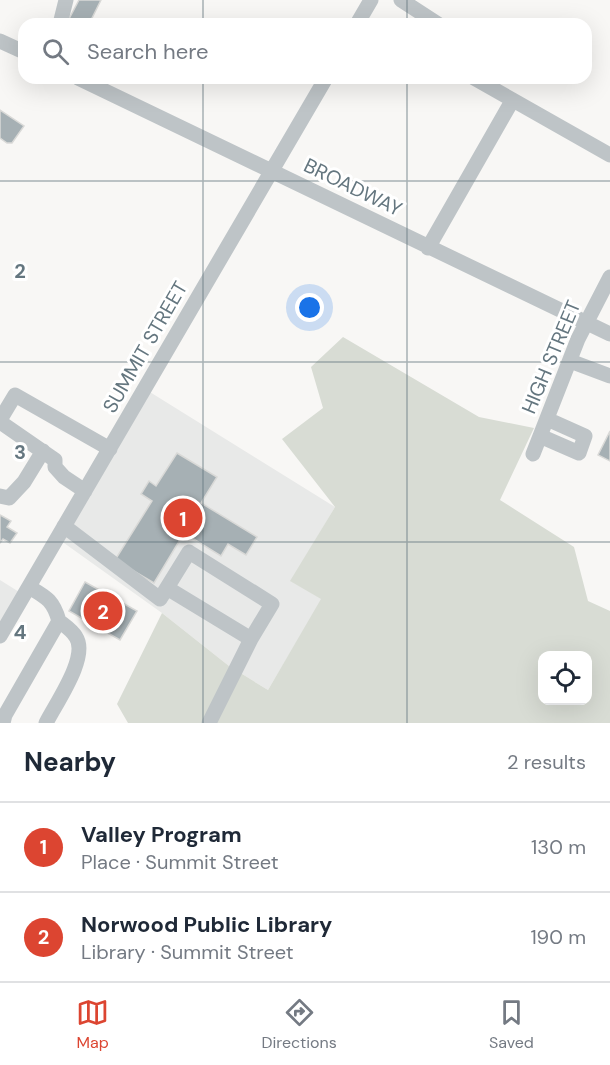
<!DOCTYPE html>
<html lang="en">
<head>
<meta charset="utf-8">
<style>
  body { margin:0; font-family:"DM Sans",sans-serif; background:#f2f2f3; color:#1f2937 }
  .controls { position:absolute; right:18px; bottom:18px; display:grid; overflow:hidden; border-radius:12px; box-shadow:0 6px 24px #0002 }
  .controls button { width:54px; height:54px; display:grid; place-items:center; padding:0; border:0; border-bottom:2px solid #e0e1e3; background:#fff; color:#1f2937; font:30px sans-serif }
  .you { position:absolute; left:310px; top:308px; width:21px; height:21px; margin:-15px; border:4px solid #fff; border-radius:50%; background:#1a73e8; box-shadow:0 0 0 9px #1a73e833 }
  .badge { display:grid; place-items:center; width:39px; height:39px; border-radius:50%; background:#dc4531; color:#fff; font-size:20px; font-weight:700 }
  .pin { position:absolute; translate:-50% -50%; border:3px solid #fff; box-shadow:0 2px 6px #0006 }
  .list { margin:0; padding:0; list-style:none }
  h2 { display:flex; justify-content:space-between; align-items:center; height:78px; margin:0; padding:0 24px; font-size:26px }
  h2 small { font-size:20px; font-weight:400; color:#747a83 }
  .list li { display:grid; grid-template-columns:39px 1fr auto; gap:18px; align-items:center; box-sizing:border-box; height:90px; padding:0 24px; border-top:2px solid #e0e1e3 }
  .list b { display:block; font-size:22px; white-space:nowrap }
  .list p { margin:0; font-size:20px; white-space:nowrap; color:#747a83 }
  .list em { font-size:20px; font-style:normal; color:#747a83 }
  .icon { flex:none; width:33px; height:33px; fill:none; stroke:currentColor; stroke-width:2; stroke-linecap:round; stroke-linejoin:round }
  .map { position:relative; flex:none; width:610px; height:723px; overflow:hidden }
  .search { position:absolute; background:#fff; box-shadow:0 6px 24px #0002; left:18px; right:18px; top:18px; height:66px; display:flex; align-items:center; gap:15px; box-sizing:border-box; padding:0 21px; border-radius:18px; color:#747a83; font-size:22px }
  .sheet { height:258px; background:#fff }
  nav { display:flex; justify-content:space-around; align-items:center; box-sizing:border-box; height:84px; border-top:2px solid #e0e1e3; background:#fff; font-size:16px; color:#747a83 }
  nav a { display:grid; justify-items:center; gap:3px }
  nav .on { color:#dc4531 }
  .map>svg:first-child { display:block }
  .built { fill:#e8e9e8 }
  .green { fill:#d8dcd4; fill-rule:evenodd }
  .building { fill:#a6b0b4; stroke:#d9d9d7; stroke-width:1.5 }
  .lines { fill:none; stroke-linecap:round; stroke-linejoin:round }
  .minor { stroke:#bec4c7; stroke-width:15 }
  .grid { fill:none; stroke:#64767f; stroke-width:1.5; stroke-opacity:0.55 }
  .labels { text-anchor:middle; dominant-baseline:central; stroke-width:6; stroke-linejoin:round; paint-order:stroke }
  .street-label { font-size:20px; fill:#64767f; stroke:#fff }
  .grid-label { font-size:20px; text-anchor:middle; font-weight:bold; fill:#64767f; stroke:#fff; stroke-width:6; stroke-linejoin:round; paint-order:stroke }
</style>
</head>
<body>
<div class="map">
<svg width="610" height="723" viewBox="0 0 610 723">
  <rect width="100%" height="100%" fill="#f8f7f5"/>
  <path class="built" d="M145,389L335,507L291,581L322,599L268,690L229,666L162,613L57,538Z
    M0,580L24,595L0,636Z"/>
  <path class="green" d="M343,337L479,417L534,428L500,500L574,547L588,601L610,611V723H128L117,704L162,613L229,666L268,690L321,599L290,581L335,507L282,439L323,408L311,367ZM542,656H588V700H542Z"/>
  <path class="building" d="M79,0H101L89,24H79L69,19Z
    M0,110L24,126L12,143H7L0,138Z
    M610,431V461L598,455Z
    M177,453L217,477L201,503L257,537L246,555L228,544L221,556L184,533L154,583L115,560L152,501L141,494L149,481L156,486Z
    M0,515L11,521L7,527L17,533L10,543L3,539L0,543Z
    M85,582L137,611L120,640L69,611Z"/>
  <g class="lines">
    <path class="minor" d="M401,0L438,24
      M60,24L66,0
      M357,24L371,0
      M0,41L24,52
      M78,78L610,334
      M474,78L610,155
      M428,248L512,101
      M570,361L610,376
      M0,420L15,395L110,449
      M0,422L55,460V467L64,477L85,491
      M540,436L579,453L585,436L547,419
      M533,454L578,339L610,277
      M0,496L9,498L24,482L43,451
      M64,526L160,599L189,552L272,604L251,639L209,723
      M167,588L251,639
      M0,636L326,78
      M3,723L5,715L59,621C53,600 46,597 29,587
      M46,723C56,703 89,657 76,637C72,630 64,625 59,621"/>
  </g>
  <path class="grid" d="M203,0V24M407,0V24M203,78V723M407,78V723M0,181H610M0,362H610M0,542H610"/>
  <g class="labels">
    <g class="street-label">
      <text transform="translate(353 187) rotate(26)">BROADWAY</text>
      <text transform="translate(145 347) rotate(-60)">SUMMIT STREET</text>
      <text transform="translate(551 357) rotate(-67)">HIGH STREET</text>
    </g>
  </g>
  <g class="grid-label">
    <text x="20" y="278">2</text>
    <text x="20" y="459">3</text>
    <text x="20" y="639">4</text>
  </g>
</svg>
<div class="controls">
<button><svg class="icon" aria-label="locate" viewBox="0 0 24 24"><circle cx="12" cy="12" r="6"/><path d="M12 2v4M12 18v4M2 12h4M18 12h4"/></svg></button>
</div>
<div class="you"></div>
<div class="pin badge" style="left:183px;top:518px">1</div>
<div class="pin badge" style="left:103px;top:611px">2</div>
<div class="search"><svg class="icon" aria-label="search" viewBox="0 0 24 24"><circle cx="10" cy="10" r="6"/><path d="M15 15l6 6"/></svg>Search here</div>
</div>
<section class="sheet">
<h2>Nearby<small>2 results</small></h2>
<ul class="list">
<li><span class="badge">1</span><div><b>Valley Program</b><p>Place · Summit Street</p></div><em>130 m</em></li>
<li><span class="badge">2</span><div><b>Norwood Public Library</b><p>Library · Summit Street</p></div><em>190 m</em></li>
</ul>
</section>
<nav>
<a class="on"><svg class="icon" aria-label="map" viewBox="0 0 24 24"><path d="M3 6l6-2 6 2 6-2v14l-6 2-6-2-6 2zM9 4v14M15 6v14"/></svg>Map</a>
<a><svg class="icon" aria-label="directions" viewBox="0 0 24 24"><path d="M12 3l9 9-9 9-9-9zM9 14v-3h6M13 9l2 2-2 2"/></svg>Directions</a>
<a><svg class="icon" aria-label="saved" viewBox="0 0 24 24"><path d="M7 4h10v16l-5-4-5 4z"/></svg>Saved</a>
</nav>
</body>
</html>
